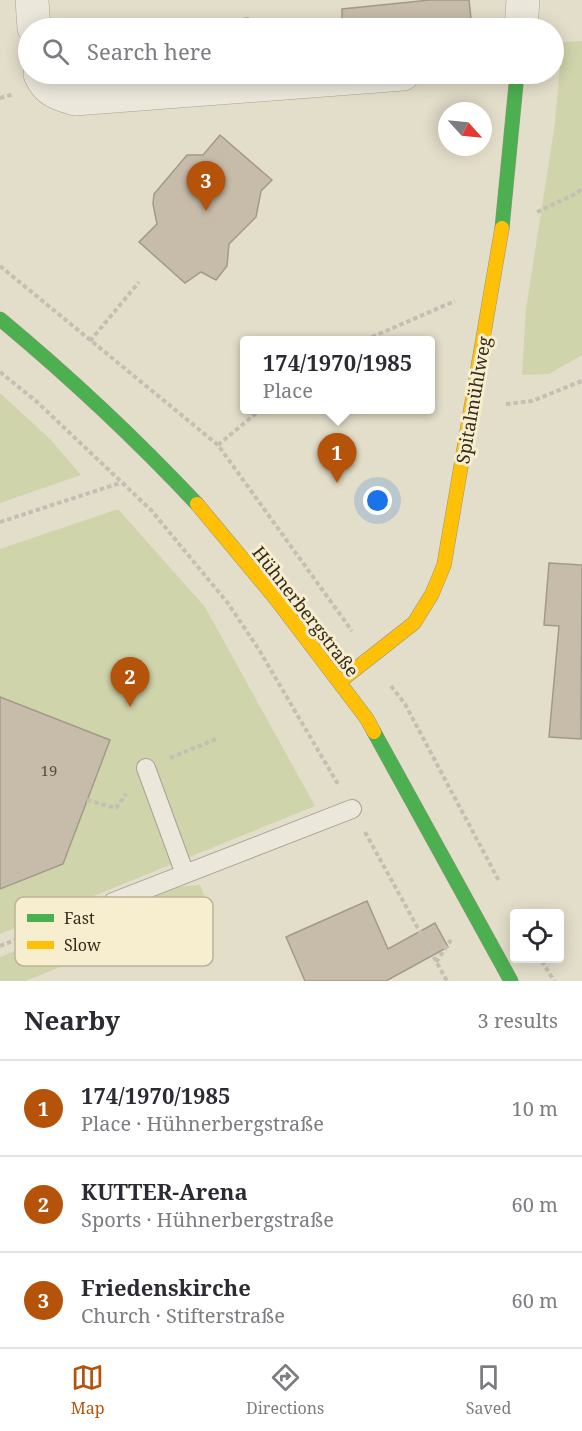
<!DOCTYPE html>
<html lang="en">
<head>
<meta charset="utf-8">
<style>
  body { margin:0; font-family:"Noto Serif",serif; background:#f2f2f3; color:#2b2b33 }
  .controls { position:absolute; right:18px; bottom:18px; display:grid; overflow:hidden; border-radius:6px; box-shadow:0 3px 15px #0003 }
  .controls button { width:54px; height:54px; display:grid; place-items:center; padding:0; border:0; border-bottom:2px solid #e1e1e2; background:#fff; color:#2b2b33; font:30px sans-serif }
  .compass { position:absolute; left:438px; top:102px; width:54px; height:54px; border-radius:50%; background:#fff; box-shadow:0 3px 15px #0003; rotate:117deg }
  .you { position:absolute; left:378px; top:501px; width:21px; height:21px; margin:-15px; border:4px solid #fff; border-radius:50%; background:#1a73e8; box-shadow:0 0 0 9px #1a73e833 }
  .badge { display:grid; place-items:center; width:39px; height:39px; border-radius:50%; background:#b45309; color:#fff; font-size:20px; font-weight:700 }
  .pin { position:absolute; translate:-50% -50px; filter:drop-shadow(0 2px 3px #0008) }
  .pin::after { content:''; position:absolute; top:32px; width:21px; height:18px; background:inherit; clip-path:polygon(0 0,100% 0,50% 100%) }
  .popup { position:absolute; left:240px; top:336px; width:195px; height:78px; box-sizing:border-box; display:grid; place-content:center; border-radius:6px; background:#fff; filter:drop-shadow(0 2px 4px #0005); font-size:20px; white-space:nowrap; color:#7c7c81 }
  .popup b { font-size:22px; color:#2b2b33 }
  .popup::after { content:''; position:absolute; left:50%; top:100%; margin-left:-12px; border:12px solid transparent; border-top-color:#fff }
  .list { margin:0; padding:0; list-style:none }
  h2 { display:flex; justify-content:space-between; align-items:center; height:78px; margin:0; padding:0 24px; font-size:26px }
  h2 small { font-size:20px; font-weight:400; color:#7c7c81 }
  .list li { display:grid; grid-template-columns:39px 1fr auto; gap:18px; align-items:center; box-sizing:border-box; height:96px; padding:0 24px; border-top:2px solid #e1e1e2 }
  .list b { display:block; font-size:22px; white-space:nowrap }
  .list p { margin:0; font-size:20px; white-space:nowrap; color:#7c7c81 }
  .list em { font-size:20px; font-style:normal; color:#7c7c81 }
  .icon { flex:none; width:33px; height:33px; fill:none; stroke:currentColor; stroke-width:2; stroke-linecap:round; stroke-linejoin:round }
  .map { position:relative; flex:none; width:582px; height:981px; overflow:hidden }
  .search { position:absolute; background:#fff; box-shadow:0 3px 15px #0003; left:18px; right:18px; top:18px; height:66px; display:flex; align-items:center; gap:15px; box-sizing:border-box; padding:0 21px; border-radius:33px; color:#7c7c81; font-size:22px }
  .sheet { height:366px; background:#fff }
  nav { display:flex; justify-content:space-around; align-items:center; box-sizing:border-box; height:84px; border-top:2px solid #e1e1e2; background:#fff; font-size:16px; color:#7c7c81 }
  nav a { display:grid; justify-items:center; gap:3px }
  nav .on { color:#b45309 }
  .map>svg:first-child { display:block }
  .green { fill:#d0d4ab }
  .building { fill:#c7bcaa; stroke:#a39989; stroke-width:1.5 }
  .lines { fill:none; stroke-linecap:round; stroke-linejoin:round }
  .lane-casing { stroke:#a8a293; stroke-width:20 }
  .street-casing { stroke:#a8a293; stroke-width:34 }
  .fast-casing { stroke:#979283; stroke-width:15 }
  .slow-casing { stroke:#979283; stroke-width:15 }
  .path { stroke:#c3bfb2; stroke-width:4; stroke-dasharray:4.5 3; stroke-linecap:butt }
  .lane { stroke:#ebe7db; stroke-width:18 }
  .street { stroke:#ebe7db; stroke-width:33 }
  .fast { stroke:#4caf50; stroke-width:14 }
  .slow { stroke:#ffc107; stroke-width:14 }
  .labels { text-anchor:middle; dominant-baseline:central; stroke-width:6; stroke-linejoin:round; paint-order:stroke }
  .number-label { font-size:15px; fill:#5a4f3f }
  .street-label { font-size:18px; fill:#362b1b; stroke:#f6eece }
  .key { fill:#f6eece; stroke:#bcb498; stroke-width:1.5 }
  .key-label { font-size:16px; fill:#362b1b }
</style>
</head>
<body>
<div class="map">
<svg width="582" height="981" viewBox="0 0 582 981">
  <rect width="100%" height="100%" fill="#e3dec9"/>
  <path class="green" d="M582,41V355L549,374L522,375L526,309L555,123L562,42Z
    M0,393L50,439L81,475L0,503Z
    M118,509L205,607L315,806L0,934V549Z
    M200,885L210,908L25,981H0V957L176,887Z"/>
  <path class="building" d="M430,0H469L472,28H342V9Z
    M248,18L249,28H137Z
    M92,74H146L92,79Z
    M220,135L272,180L261,191L256,217L229,244L227,266L216,280L201,272L185,283L139,242L157,224L153,204L154,194L187,155H203Z
    M549,563L582,565L581,739L549,737L559,626L544,625Z
    M0,697L110,740L63,864L0,889Z
    M367,901L388,949L435,923L448,947L386,981H305L286,937Z"/>
  <g class="lines">
    <defs>
      <path id="lane" d="M146,768L185,874
        M113,902L352,809"/>
      <path id="street" d="M32,0L34,28
        M521,28L523,0
        M40,74C47,91 58,94 75,99L403,74"/>
      <path id="fast" d="M502,228L517,74
        M0,319C71,378 134,437 197,504
        M374,732L511,981"/>
      <path id="slow" d="M197,504L276,599L367,719L374,732
        M339,682L414,623L432,594L444,565L502,228"/>
    </defs>
    <use href="#lane" class="lane-casing"/>
    <use href="#street" class="street-casing"/>
    <use href="#fast" class="fast-casing"/>
    <use href="#slow" class="slow-casing"/>
    <path class="path" d="M0,98L14,94
      M537,212L573,195L582,189
      M0,266L218,445L352,631
      M365,340L455,301
      M90,341L139,282
      M0,372L36,401L151,510L227,602L258,648L339,786
      M506,404L532,401L582,381
      M218,445L260,410
      M0,522L120,483
      M391,686L405,704L499,881
      M170,758L216,739
      M87,800L116,808L126,794
      M365,832L447,981
      M0,946L90,911
      M542,961L554,981
      M436,962L451,940"/>
    <use href="#lane" class="lane"/>
    <use href="#street" class="street"/>
    <use href="#fast" class="fast"/>
    <use href="#slow" class="slow"/>
  </g>
  <g class="labels">
    <g class="number-label">
      <text x="49" y="770">19</text>
    </g>
    <g class="street-label">
      <text transform="translate(473 400) rotate(-80)">Spitalmühlweg</text>
      <text transform="translate(306 611) rotate(52)">Hühnerbergstraße</text>
    </g>
  </g>
  <rect x="15" y="897" width="198" height="69" rx="9" class="key"/>
  <rect x="27" y="914" width="27" height="8" fill="#4caf50"/>
  <rect x="27" y="941" width="27" height="8" fill="#ffc107"/>
  <g class="key-label">
    <text x="64" y="924">Fast</text>
    <text x="64" y="951">Slow</text>
  </g>
</svg>
<div class="controls">
<button><svg class="icon" aria-label="locate" viewBox="0 0 24 24"><circle cx="12" cy="12" r="6"/><path d="M12 2v4M12 18v4M2 12h4M18 12h4"/></svg></button>
</div>
<svg class="compass" viewBox="-18 -18 36 36"><path d="M0-13l5 13h-10z" fill="#e53935"/><path d="M0 13l5-13h-10z" fill="#7c7c81"/></svg>
<div class="you"></div>
<div class="pin badge" style="left:337px;top:483px">1</div>
<div class="popup"><b>174/1970/1985</b>Place</div>
<div class="pin badge" style="left:130px;top:707px">2</div>
<div class="pin badge" style="left:206px;top:211px">3</div>
<div class="search"><svg class="icon" aria-label="search" viewBox="0 0 24 24"><circle cx="10" cy="10" r="6"/><path d="M15 15l6 6"/></svg>Search here</div>
</div>
<section class="sheet">
<h2>Nearby<small>3 results</small></h2>
<ul class="list">
<li><span class="badge">1</span><div><b>174/1970/1985</b><p>Place · Hühnerbergstraße</p></div><em>10 m</em></li>
<li><span class="badge">2</span><div><b>KUTTER-Arena</b><p>Sports · Hühnerbergstraße</p></div><em>60 m</em></li>
<li><span class="badge">3</span><div><b>Friedenskirche</b><p>Church · Stifterstraße</p></div><em>60 m</em></li>
</ul>
</section>
<nav>
<a class="on"><svg class="icon" aria-label="map" viewBox="0 0 24 24"><path d="M3 6l6-2 6 2 6-2v14l-6 2-6-2-6 2zM9 4v14M15 6v14"/></svg>Map</a>
<a><svg class="icon" aria-label="directions" viewBox="0 0 24 24"><path d="M12 3l9 9-9 9-9-9zM9 14v-3h6M13 9l2 2-2 2"/></svg>Directions</a>
<a><svg class="icon" aria-label="saved" viewBox="0 0 24 24"><path d="M7 4h10v16l-5-4-5 4z"/></svg>Saved</a>
</nav>
</body>
</html>
